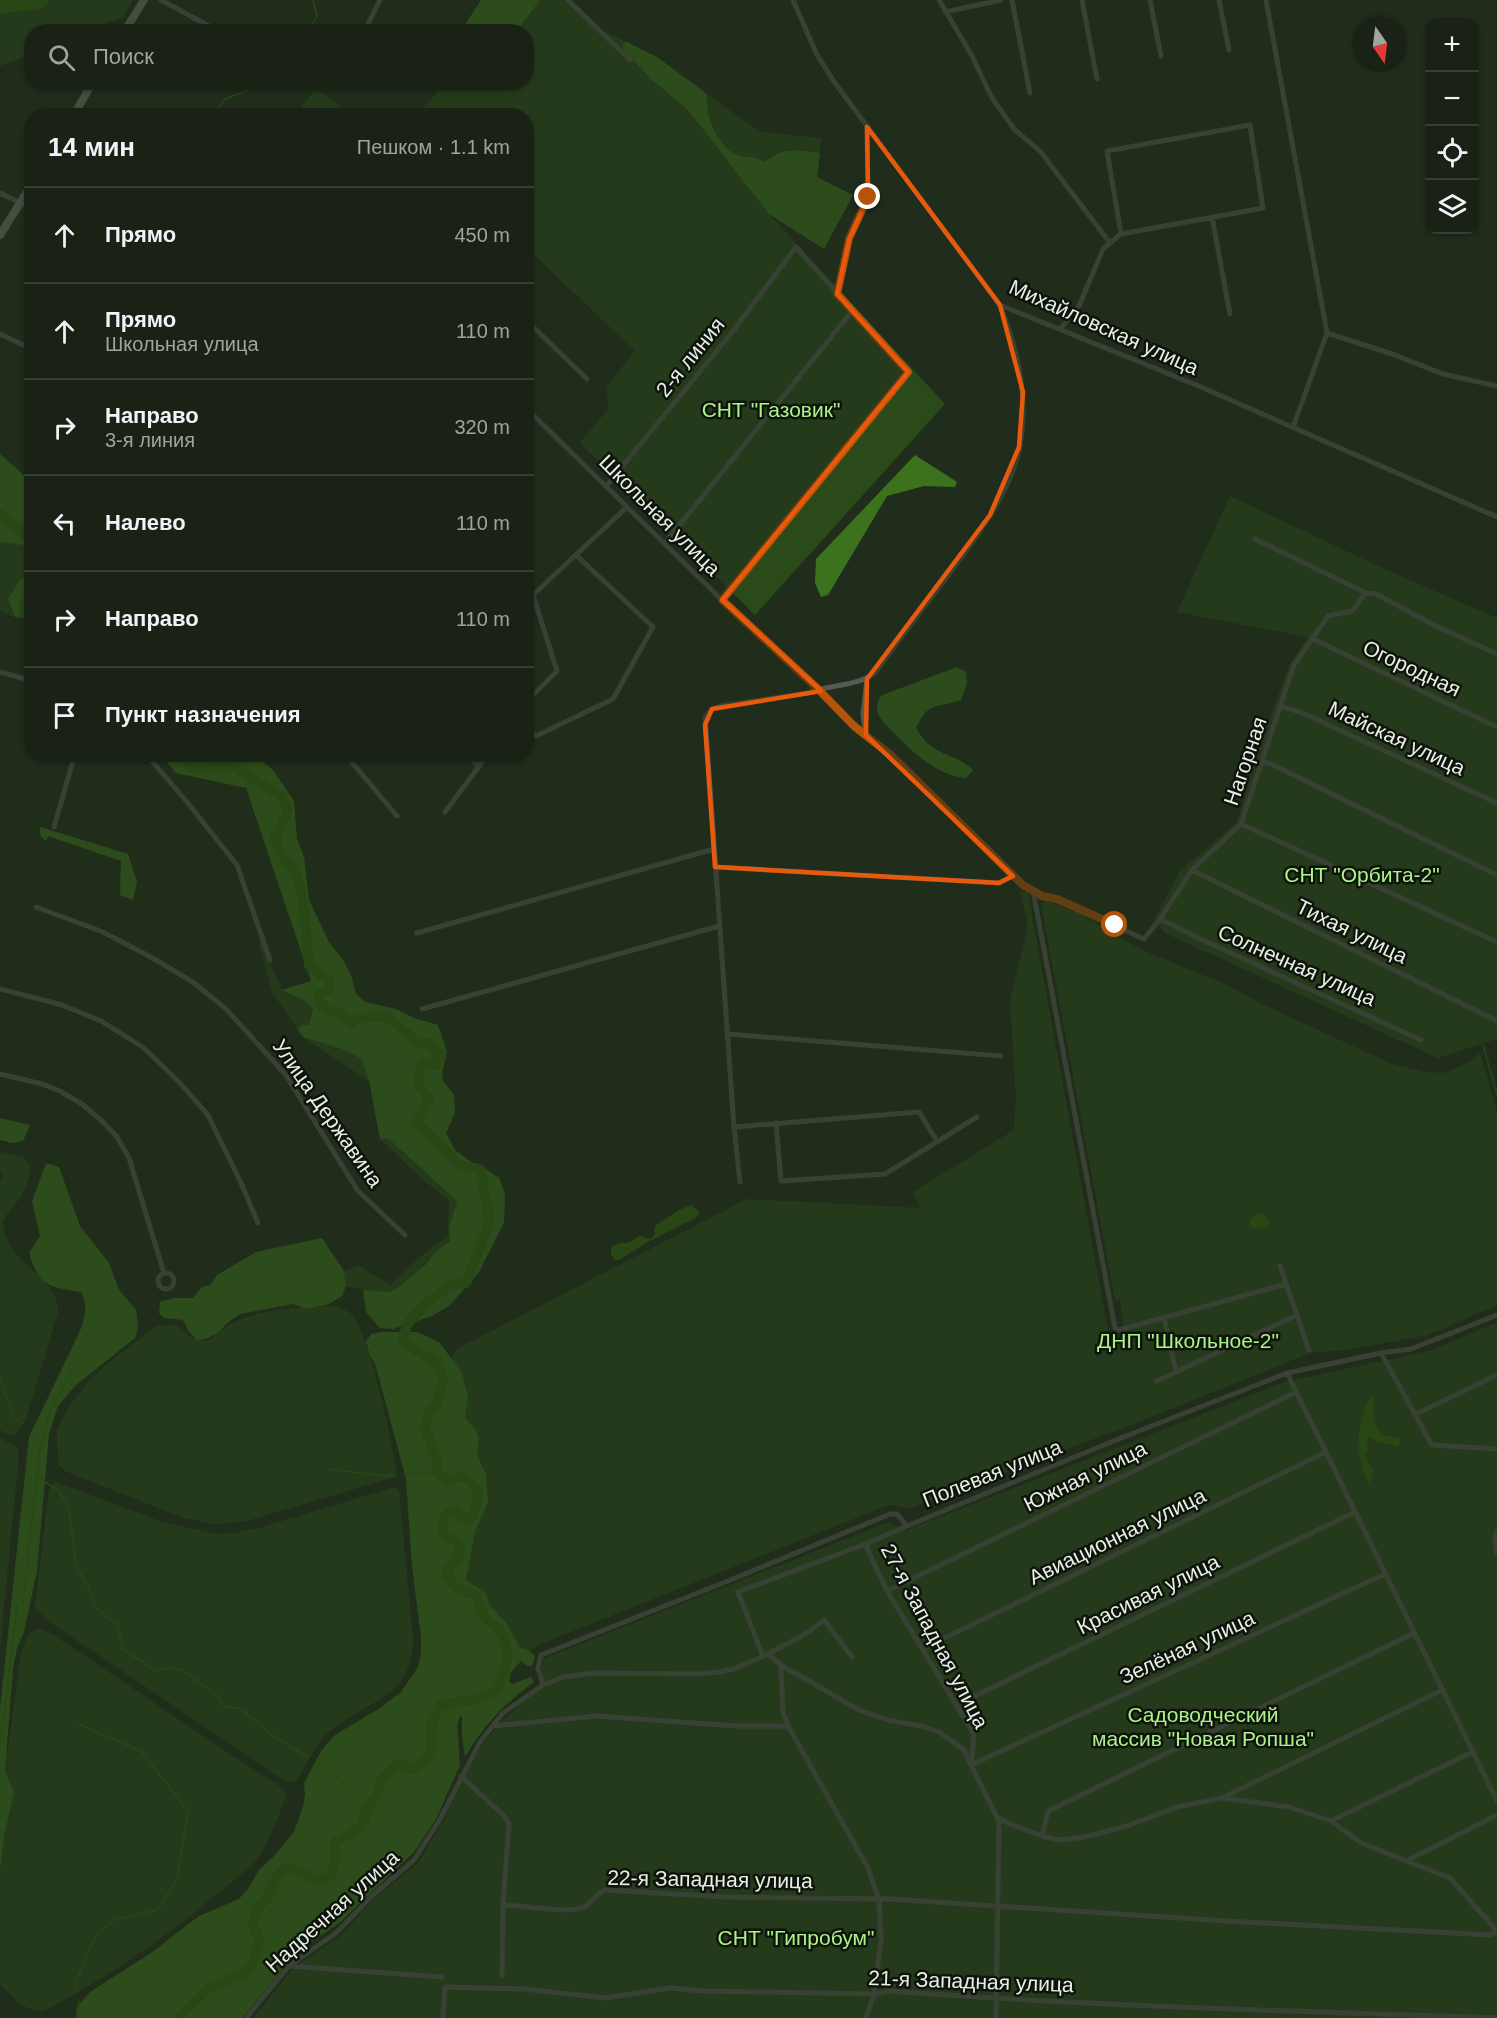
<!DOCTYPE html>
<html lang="ru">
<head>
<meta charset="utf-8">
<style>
  body { margin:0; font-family:Helvetica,sans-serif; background:#222a1e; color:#f1f3f6 }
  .controls { position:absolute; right:18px; top:18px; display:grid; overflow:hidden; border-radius:12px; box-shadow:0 2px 4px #0004 }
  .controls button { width:54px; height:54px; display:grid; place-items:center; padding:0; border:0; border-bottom:2px solid #373f34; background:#192215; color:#f1f3f6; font:30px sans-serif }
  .compass { position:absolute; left:1353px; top:18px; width:54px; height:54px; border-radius:50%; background:#192215; box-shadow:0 2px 4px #0004; rotate:166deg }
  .stop { position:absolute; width:18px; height:18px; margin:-14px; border:4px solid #b45309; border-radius:50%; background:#fff }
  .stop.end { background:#b45309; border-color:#fff; box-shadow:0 2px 6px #0008 }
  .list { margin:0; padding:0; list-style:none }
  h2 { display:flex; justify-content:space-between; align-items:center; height:78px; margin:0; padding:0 24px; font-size:26px }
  h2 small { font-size:20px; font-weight:400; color:#9fa4a0 }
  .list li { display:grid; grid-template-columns:39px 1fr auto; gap:18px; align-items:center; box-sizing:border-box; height:96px; padding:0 24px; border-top:2px solid #373f34 }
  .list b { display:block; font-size:22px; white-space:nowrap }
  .list p { margin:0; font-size:20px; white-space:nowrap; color:#9fa4a0 }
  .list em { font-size:20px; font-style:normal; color:#9fa4a0 }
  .icon { flex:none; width:33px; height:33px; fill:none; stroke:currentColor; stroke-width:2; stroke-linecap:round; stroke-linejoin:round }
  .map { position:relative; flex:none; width:1497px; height:2018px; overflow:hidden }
  .search { position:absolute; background:#192215; box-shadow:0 2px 4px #0004; left:24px; top:24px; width:510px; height:66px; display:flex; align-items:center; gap:15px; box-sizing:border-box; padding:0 21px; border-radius:24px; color:#9fa4a0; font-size:22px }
  .panel { position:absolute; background:#192215; box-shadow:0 2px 4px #0004; left:24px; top:108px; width:510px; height:654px; border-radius:24px }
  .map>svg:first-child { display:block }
  .green { fill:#2a4a1a }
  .forest { fill:#3c721d }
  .water { fill:#32670d }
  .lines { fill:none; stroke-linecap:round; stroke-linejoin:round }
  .stream { stroke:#32670d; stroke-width:1.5 }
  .river { stroke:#32670d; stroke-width:10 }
  .minor { stroke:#555a52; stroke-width:5 }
  .secondary { stroke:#6d7669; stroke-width:8 }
  .route { stroke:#b45309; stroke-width:8 }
  .marked { fill:none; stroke:#e8590c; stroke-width:4.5; stroke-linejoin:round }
  .labels { text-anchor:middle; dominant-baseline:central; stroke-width:5; stroke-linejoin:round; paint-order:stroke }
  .street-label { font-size:21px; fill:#e8efe5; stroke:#0e130c }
  .park-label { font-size:21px; fill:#aaf487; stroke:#0e130c }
</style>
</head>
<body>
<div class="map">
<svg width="1497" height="2018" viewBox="0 0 1497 2018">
  <rect width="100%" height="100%" fill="#212d1c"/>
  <path class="green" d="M0,0H133L124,16L86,31L32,32L31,54L0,66Z
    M540,0H567L603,31L627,42L623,44V50L652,80L688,110L769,214L945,404L755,615L580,443L609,408L606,387L635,351L527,248L526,116H416L445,83L526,82V32L517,31Z
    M316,88L352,115H297V113Z
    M707,94L760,132L821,138L820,153C795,150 785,146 765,162C755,159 741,158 733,153C715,141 705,114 707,94Z
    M1230,496L1382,568L1497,618V1039L1438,1058L1165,933L1154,920L1180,871L1237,822L1256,758L1289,665L1308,637L1177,612Z
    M0,542L23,545L31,553V571L20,580L8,599L15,617L0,611Z
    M1020,891L1028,893L1109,1337H1125L1120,1300H1115L1041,904L1047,901L1078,913L1142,950L1227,985L1264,1005L1392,1064L1424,1072L1444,1073L1469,1062L1480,1053L1497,1112V1305L1428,1335L1345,1350L1310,1353L1136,1423L911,1508L889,1505L538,1645L529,1650L520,1648L507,1624L489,1604L486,1594L464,1579L468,1570L475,1531L488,1503L486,1474L477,1455L479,1437L475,1429L465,1418C470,1395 464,1377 451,1358L455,1350L747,1199L920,1208L913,1192L1014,1130L1016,1099L1010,1001L1028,926Z
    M260,941L282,990L307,1002L313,1009L309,1025H301L298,1030L272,992L259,943Z
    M303,1037L342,1049L362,1059L369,1081Z
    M380,1139H389L457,1201L449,1227L450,1241C445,1244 439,1248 435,1252C424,1264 406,1290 388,1292C375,1293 359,1289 346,1286L344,1271L359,1266L390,1285L421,1256L448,1236L449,1201L412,1170Z
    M0,1152L23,1157L31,1167C29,1179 26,1188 20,1198C14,1207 4,1213 3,1225C3,1229 6,1234 7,1238C17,1268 59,1280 58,1312L25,1422L16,1434L12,1436L0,1430V1181L3,1178L0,1170Z
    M331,1306C337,1308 344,1309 349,1312C370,1329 391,1442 397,1472L395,1477L243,1522L213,1524L181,1517L65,1471L58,1465L57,1431L67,1409L88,1382L108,1363L157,1326L176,1325L190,1337L207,1341C214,1337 219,1331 226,1327C257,1308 297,1308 331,1306Z
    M1497,1322V2018H253L293,1968L340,1936L375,1898L418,1863L442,1823L469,1768L483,1744L507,1716L539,1688L543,1659L889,1522L904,1531L1285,1382L1433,1350Z
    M0,1438L18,1448V1464L0,1648Z
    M56,1482L160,1521L215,1534L235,1533L259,1528L395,1487L399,1491L413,1638C411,1693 382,1695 343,1722C337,1727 329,1731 324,1736C312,1751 306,1770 293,1783L287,1782L48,1621L35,1607L49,1489Z
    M38,1628L53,1635C130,1685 204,1738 281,1787L287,1794C279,1815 270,1841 256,1860C244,1873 228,1885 214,1896C162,1941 105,1978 44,2011C24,2012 14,1998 0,1985V1831L7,1756L21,1653L28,1635Z"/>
  <path class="forest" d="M481,0H540L517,31H461Z
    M627,42L657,57L707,94C705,114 715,141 733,153C742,159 755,155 765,162C785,146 795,150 820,153L817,177L853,195L824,249L769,214L688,110L652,80L623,50V44Z
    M0,454L29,480L28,499L32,506L31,553L23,545L0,542Z
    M915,455L957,482L955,487L924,486L887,496L828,595L821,597L815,583L816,559Z
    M31,571V619L15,617L8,599L20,580Z
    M957,667L966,672L967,684L961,700C936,709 929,700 916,728C934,759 951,750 973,770L966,778C938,776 912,752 893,732C887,725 878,719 877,710C876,706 879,700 880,696Z
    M161,755H255L273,770L294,801L297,839L304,857L309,900L329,942L344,961L352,978L356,994L365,1002L396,1009L414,1018L438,1025L447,1052L442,1072L443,1081L454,1095L455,1113L446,1133L455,1150L471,1162L480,1165L499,1178L505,1194L504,1222L479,1272L449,1306L432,1316L393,1329L380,1328L366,1312L363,1290L390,1292L399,1287L426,1264L435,1252L450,1241L449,1227L457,1201L389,1139H380L369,1081L362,1059L342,1049L303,1037L298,1030L301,1025H309L313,1009L307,1002L282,990L311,981L246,788L176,773Z
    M40,827L128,854L137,882L133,900L120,895L121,861L48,836L46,841L40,835Z
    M0,1118L30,1125L23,1141L13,1143L0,1140Z
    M46,1163L59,1167L80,1226L109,1263L119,1290L136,1310L138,1327L135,1338L76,1385L58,1406L49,1434L37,1571L24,1632L17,1648L13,1669L5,1772L14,1792L4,1835L0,1871V1709L29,1437L80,1331C86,1315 88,1306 81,1292C47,1286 40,1287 29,1253L40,1236L32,1201Z
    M322,1238L344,1271L346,1286L342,1296L329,1304L307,1309L293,1304L240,1314L227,1323L219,1332L208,1338L197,1340L188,1330L183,1320L164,1318L159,1313L160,1302L173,1298H193L202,1287L210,1285L217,1275L256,1252Z
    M382,1332H417L439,1342L462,1373L468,1397L465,1418L475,1429L479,1437L477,1455L486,1474L488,1503L475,1531L468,1570L465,1579L486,1594L489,1604L507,1624L520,1648L529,1650L535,1656L532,1666H527L521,1661L511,1672L509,1682L512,1684L531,1677L534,1682C505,1703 483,1726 465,1757L462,1735V1717L460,1716L457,1724L460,1765L436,1819L414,1852L338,1924L308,1944L289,1962L242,2018H76L77,2007L90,1992L151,1953L199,1916L239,1899L248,1889L259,1870L274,1856L294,1832L303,1807L305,1794L304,1783L321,1751L335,1735L380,1708L401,1692L418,1667L421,1654V1637L412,1566L406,1479L375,1363L370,1356L366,1341L371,1334Z"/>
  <path class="water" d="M0,0H49L42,8L0,14Z
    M691,1205L698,1211L699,1214L695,1218L648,1242L619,1260H615L611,1254V1247L620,1243H628L640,1236L650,1239L654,1236L655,1226L679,1210Z
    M1260,1213L1269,1219L1270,1224L1266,1229L1252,1228L1249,1224C1251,1218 1254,1214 1260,1213Z
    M1374,1394C1373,1410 1371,1422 1382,1435L1399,1438L1400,1441L1398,1446L1378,1442L1368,1436L1366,1442L1368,1448L1365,1456L1373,1471L1369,1484C1359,1460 1355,1445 1362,1419C1365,1408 1366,1403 1374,1394Z"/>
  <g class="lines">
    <path class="stream" d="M308,32L317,16L313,0
      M212,116L225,99L269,82
      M1483,1045L1497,1095
      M0,1380L15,1418L22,1423
      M329,1469L374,1475L394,1476
      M405,1474L437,1473
      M37,1477L58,1490L69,1508L76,1567L87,1584L96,1608L118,1625L123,1650L142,1661L156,1672L165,1668L181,1669L217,1695L225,1707L240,1708L271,1734L307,1757
      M23,1605L39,1454L48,1417L79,1356
      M0,1746L17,1606
      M316,1763L371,1802
      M76,1992L75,1984L96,1934L117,1919L157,1910L177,1880L188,1811L141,1751L78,1724
      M79,2018V2000"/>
    <path class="river" d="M0,514L32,541
      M32,592L23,606L25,614L32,615
      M178,2018L209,1988L244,1974L254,1961L260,1941L253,1925L256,1909L268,1897L275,1880L285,1869L299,1871L319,1881L331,1875L336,1858L335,1842L362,1827L367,1808L378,1793L381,1780L398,1764L413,1769L426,1760L432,1748L430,1736L433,1719L440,1706L475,1699L496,1691C505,1673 514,1646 498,1629C495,1626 490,1623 487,1620C481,1614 478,1603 476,1595C463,1592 454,1589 447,1576L449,1567L458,1559L460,1547L455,1539L446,1537C440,1528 442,1522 447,1513L456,1511L462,1517L471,1519C480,1499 482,1488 462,1476L447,1480L437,1473L438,1464L425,1428L427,1417L437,1402L443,1377L437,1363L402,1341L408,1323L427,1303L448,1286L466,1283L490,1222L480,1169L459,1166L442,1146L416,1123L429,1098L418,1084L422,1063L436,1065L440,1056L432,1044L417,1042L387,1017L358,1018L351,1023C347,1020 343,1015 339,1013C326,1008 322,1011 319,995L329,989V980L309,966C306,941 306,901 297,878C290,863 279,855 275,838L283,823L288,808L281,796L232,766L197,769L188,765V754"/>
    <path class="minor" d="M161,0L220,32
      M568,0L630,60
      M793,0L817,55L835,83L1000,305L1201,387L1497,517
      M939,0L971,54L992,98L1014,129L1040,151L1110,243
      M1012,0L1030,93
      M1082,0L1097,79
      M1150,0L1161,56
      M1219,0L1229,50
      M1266,0L1327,333L1293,427
      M945,12L1001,0
      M364,32L380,0
      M0,193L32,209
      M1212,217L1230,314
      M837,294L849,239L868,197L867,127
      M526,320L587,379
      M1060,329L1079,306L1103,249L1121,234L1107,151L1250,125L1263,208L1121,234
      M1327,333L1395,355L1443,374L1497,386
      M0,334L32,349
      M526,408L722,600L818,689L854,726L892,756L1023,885L1042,896L1057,899L1144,939L1160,919L1192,870L1241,824L1294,665L1328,616L1352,611L1366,593
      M607,485L733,331L796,247L908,372L722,600
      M1255,539L1366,593L1376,594L1436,626L1497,654
      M665,543L853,310
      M526,588L533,595
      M1313,639L1497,727
      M0,672L32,681
      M526,702L557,671L533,595L627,507
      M1281,706L1305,714L1497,803
      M526,728L536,736L613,699L653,627L577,556
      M866,735L863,715L867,679
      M146,754L187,802L237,865L270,960
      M345,754L397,816
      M467,754L479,767
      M1261,762L1269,763L1497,875
      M445,812L488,754
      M1241,824L1497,942
      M54,827L75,754
      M715,867L999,883L1013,876
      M1192,870L1497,1021
      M1033,891L1115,1328L1119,1330L1286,1284
      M36,907L103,932L147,955L193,982L226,1009L285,1074L358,1191L405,1235
      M1160,919L1209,943L1421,1040
      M417,933L714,849
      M0,989L62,1005L101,1021L144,1048L179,1082L208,1115L241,1183L258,1223
      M422,1009L719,926
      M727,1034L1001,1056
      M0,1074L42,1084L60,1091L82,1104L101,1120L117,1137L129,1158L164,1273
      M776,1123L781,1181L885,1174L977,1117
      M734,1127L919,1112L937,1141
      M740,1182L734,1127L705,717L712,709L720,706L808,693C830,684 858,687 876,672C898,641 921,611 944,581C973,542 1010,495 1020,447C1029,397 1018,350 1000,305
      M1280,1266L1309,1350
      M158 1281a8 8 0 1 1 16 0a8 8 0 1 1-16 0Z
      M1164,1318L1176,1372
      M1381,1353L1432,1445L1497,1449
      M1287,1373L1497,1801
      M1157,1381L1297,1315
      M1414,1415L1497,1375
      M907,1526L868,1543L867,1548L887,1591L974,1734L971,1765L999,1821L996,2018
      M1497,1531L1495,1539L1497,1553
      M887,1591L1296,1392
      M922,1649L1326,1452
      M763,1656L738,1592L868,1543
      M852,1657L824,1620L807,1633L768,1654L781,1665L859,1710L888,1720L925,1727L939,1732L963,1749L971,1765L1385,1574
      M781,1665L783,1713L788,1726L868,1868L879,1900L881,1940L874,1994L866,2018
      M543,1685L538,1668L541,1655L733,1579L890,1514H897L907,1526L1116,1440L1287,1373L1381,1353L1411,1349L1497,1315
      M956,1705L1355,1512
      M493,1726L596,1716L736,1726H788
      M461,1776L505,1817L509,1823L503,1904L508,1905C524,1906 571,1914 584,1907C593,1902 596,1893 606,1890L727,1897L890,1899L1226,1921L1490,1935L1497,1931
      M1222,1798L1442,1690
      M999,1818L1010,1824L1042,1836L1060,1840L1085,1837L1130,1825L1177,1807L1222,1798L1289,1807L1331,1821L1361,1843L1450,1878L1497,1931
      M1331,1821L1472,1752
      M1042,1836L1048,1811L1414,1633
      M1406,1861L1497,1815
      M289,1966L442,1977
      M502,1975L503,1904
      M246,2018L289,1966L336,1933L373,1895L414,1860L439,1821L480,1742L503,1713L543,1685L563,1677L595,1673L698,1674L719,1672L734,1669L768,1654
      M443,2018L445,1987L524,1989L605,1998L670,1988L703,1991L874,1994L889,1991C1091,2006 1294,2011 1497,2018"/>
    <path class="secondary" d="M124,32L144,0
      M73,116L93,82
      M0,235L32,184"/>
  </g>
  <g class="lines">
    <path class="route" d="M868,197L849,238L837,294L908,372L722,600L818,689L854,726L892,756L1023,885L1042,896L1057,899L1115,925"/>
  </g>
  <path d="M0 0H1497V2018H0ZM867,127L1000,305L1023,392L1019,447L990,515L867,679L866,735L1013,876L999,883L715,867L705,725L712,709L821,691L722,600L908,372L837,294L849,239L868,197Z" fill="#212d1c" fill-opacity=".55" fill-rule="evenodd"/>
  <path class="marked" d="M867,127L1000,305L1023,392L1019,447L990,515L867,679L866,735L1013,876L999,883L715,867L705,725L712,709L821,691L722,600L908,372L837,294L849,239L868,197Z"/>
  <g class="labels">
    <g class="street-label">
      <text transform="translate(1104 327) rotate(24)">Михайловская улица</text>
      <text transform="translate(690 357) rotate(-51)">2-я линия</text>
      <text transform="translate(660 515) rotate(45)">Школьная улица</text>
      <text transform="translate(1412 668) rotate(25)">Огородная</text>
      <text transform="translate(1397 738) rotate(25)">Майская улица</text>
      <text transform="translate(1245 761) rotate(-71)">Нагорная</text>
      <text transform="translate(1352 931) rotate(26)">Тихая улица</text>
      <text transform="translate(1297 965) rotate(24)">Солнечная улица</text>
      <text transform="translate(328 1113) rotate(55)">Улица Державина</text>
      <text transform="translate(992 1473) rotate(-22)">Полевая улица</text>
      <text transform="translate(1085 1476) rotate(-26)">Южная улица</text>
      <text transform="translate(1117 1536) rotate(-26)">Авиационная улица</text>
      <text transform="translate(1148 1594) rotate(-26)">Красивая улица</text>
      <text transform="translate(935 1636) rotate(62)">27-я Западная улица</text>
      <text transform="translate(1187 1647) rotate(-25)">Зелёная улица</text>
      <text transform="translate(710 1879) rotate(1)">22-я Западная улица</text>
      <text transform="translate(332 1911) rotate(-42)">Надречная улица</text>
      <text transform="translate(971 1981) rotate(2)">21-я Западная улица</text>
    </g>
    <g class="park-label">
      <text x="771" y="409">СНТ "Газовик"</text>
      <text x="1362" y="874">СНТ "Орбита-2"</text>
      <text x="1188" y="1340">ДНП "Школьное-2"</text>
      <text x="1203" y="1714">Садоводческий<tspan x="1203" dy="24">массив "Новая Ропша"</tspan></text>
      <text x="796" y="1937">СНТ "Гипробум"</text>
    </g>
  </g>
</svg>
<div class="controls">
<button>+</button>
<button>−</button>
<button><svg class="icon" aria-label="locate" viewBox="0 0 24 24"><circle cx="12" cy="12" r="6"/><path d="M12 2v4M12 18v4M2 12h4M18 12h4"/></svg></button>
<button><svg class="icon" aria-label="layers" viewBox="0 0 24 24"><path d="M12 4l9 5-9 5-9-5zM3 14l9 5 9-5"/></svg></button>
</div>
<svg class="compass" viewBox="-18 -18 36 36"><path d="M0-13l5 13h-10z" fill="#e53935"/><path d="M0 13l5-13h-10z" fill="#9fa4a0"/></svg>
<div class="stop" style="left:1115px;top:925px"></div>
<div class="stop end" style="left:868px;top:197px"></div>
<div class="search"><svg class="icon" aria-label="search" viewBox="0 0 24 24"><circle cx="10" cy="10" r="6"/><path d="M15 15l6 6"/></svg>Поиск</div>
<section class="panel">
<h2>14 мин<small>Пешком · 1.1 km</small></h2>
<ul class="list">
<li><svg class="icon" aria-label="ahead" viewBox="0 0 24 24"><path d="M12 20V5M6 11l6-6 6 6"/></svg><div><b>Прямо</b></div><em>450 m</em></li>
<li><svg class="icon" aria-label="ahead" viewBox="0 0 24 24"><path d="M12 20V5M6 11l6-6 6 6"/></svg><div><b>Прямо</b><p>Школьная улица</p></div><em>110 m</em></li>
<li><svg class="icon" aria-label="right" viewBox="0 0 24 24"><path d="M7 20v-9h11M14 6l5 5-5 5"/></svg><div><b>Направо</b><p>3-я линия</p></div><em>320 m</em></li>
<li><svg class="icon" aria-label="left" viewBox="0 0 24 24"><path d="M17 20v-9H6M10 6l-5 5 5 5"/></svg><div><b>Налево</b></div><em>110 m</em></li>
<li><svg class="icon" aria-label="right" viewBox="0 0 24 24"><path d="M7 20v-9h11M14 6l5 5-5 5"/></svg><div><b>Направо</b></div><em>110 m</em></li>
<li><svg class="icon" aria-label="arrive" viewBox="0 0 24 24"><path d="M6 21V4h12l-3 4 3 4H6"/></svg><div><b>Пункт назначения</b></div></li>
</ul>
</section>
</div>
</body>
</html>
